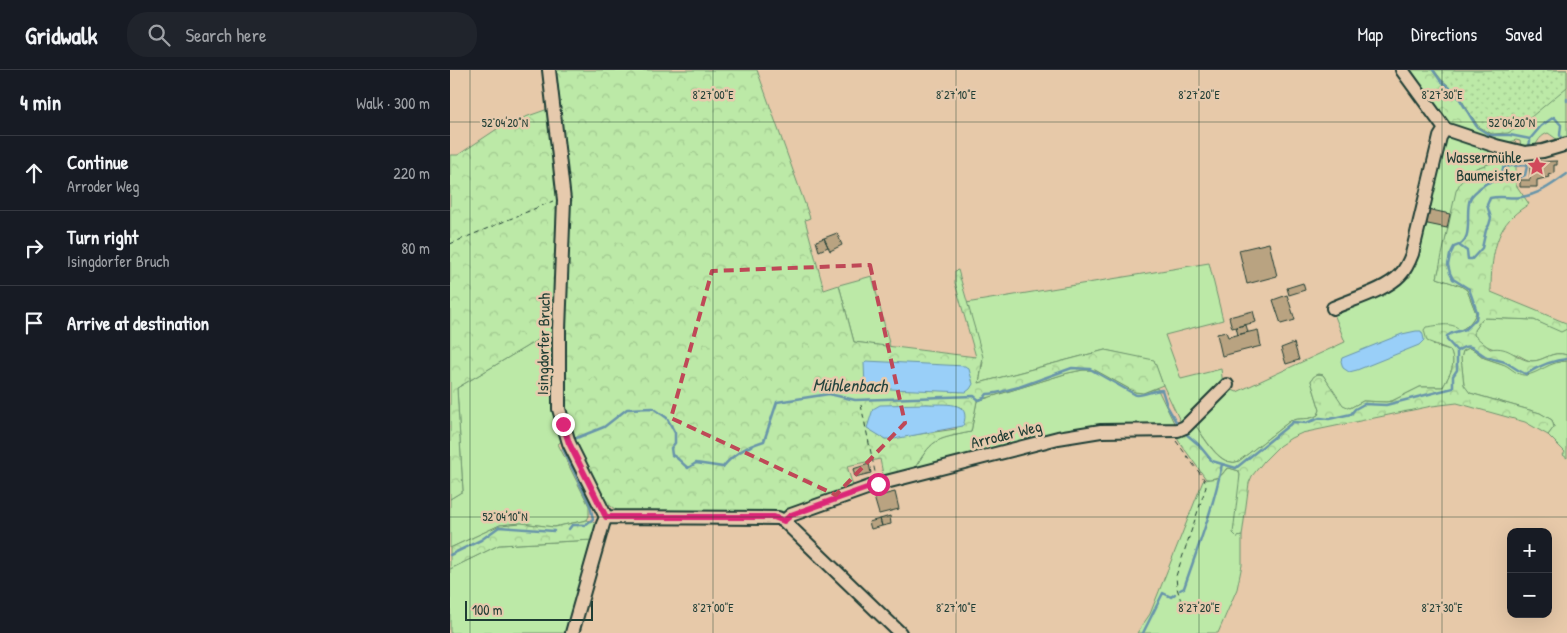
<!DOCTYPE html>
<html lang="en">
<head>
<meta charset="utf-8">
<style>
  body { margin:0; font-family:"Patrick Hand",sans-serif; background:#20242c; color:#f1f3f6 }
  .controls { position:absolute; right:15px; bottom:15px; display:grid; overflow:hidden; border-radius:10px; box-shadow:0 5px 20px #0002 }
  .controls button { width:45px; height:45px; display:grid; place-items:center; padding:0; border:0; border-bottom:1px solid #363941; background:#171b24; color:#f1f3f6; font:25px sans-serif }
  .scale { position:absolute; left:15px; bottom:12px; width:128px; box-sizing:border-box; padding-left:5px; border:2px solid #1f3d34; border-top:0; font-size:14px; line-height:18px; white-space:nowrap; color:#1f3d34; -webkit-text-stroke:4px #e6caad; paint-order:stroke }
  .stop { position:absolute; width:15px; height:15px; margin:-11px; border:4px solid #db2777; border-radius:50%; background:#fff }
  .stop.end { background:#db2777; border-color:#fff; box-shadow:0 1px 5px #0008 }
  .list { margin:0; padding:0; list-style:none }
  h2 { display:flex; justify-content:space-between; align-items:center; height:65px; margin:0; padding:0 20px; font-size:21px }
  h2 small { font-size:16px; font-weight:400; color:#9ea1a6 }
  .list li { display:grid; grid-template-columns:32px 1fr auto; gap:15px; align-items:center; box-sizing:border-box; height:75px; padding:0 20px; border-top:1px solid #363941 }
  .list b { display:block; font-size:19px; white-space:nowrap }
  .list p { margin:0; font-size:16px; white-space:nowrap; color:#9ea1a6 }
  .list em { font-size:16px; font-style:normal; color:#9ea1a6 }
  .icon { flex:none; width:28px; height:28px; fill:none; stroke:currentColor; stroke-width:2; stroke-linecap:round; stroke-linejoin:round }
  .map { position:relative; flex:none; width:1117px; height:563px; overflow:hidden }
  header { display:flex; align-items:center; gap:30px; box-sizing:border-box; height:70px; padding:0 25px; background:#171b24; border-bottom:1px solid #363941 }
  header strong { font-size:24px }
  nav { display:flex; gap:28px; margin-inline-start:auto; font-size:18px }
  .search { width:350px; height:45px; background:#20242c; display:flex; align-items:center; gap:12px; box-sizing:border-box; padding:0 18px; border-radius:20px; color:#9ea1a6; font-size:19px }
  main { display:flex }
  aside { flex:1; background:#171b24 }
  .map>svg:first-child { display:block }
  .grass { fill:#bce9a7; stroke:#6e936e }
  .forest { fill:url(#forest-crowns); stroke:#6e936e; fill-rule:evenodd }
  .park { fill:url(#park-dots); stroke:#6e936e }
  .water { fill:#99cff8; stroke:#6895aa }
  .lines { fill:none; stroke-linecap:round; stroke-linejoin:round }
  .stream { stroke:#6895aa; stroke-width:2.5 }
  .building { fill:#b9a381; stroke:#1f3d34 }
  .minor-casing { stroke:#1f3d34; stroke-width:16 }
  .path { stroke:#1f3d34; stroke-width:1; stroke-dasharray:5 4; stroke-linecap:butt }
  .minor { stroke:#e6caad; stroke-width:12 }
  .route { stroke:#db2777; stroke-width:6 }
  .marked { fill:none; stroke:#bf4857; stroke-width:4; stroke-dasharray:10 6; stroke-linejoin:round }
  .ticks { fill:none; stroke:#1f3d34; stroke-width:1; stroke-opacity:0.45 }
  .labels { text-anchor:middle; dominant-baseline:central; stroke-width:5; stroke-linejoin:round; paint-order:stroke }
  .poi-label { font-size:16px; fill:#1f3d34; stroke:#e6caad; text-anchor:end }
  .street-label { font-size:16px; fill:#1f3d34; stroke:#e6caad }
  .water-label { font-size:18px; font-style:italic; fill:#25443e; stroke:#e6caad }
  .ticks-label { font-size:12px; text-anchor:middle; fill:#1f3d34; stroke:#e6caad; stroke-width:5; stroke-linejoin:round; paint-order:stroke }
</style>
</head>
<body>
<header>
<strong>Gridwalk</strong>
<div class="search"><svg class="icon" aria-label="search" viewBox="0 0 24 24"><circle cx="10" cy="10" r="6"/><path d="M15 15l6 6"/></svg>Search here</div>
<nav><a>Map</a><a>Directions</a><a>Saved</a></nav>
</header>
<main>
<aside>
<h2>4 min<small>Walk · 300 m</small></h2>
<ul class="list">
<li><svg class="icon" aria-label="ahead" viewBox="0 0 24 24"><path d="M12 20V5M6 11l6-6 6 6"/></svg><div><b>Continue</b><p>Arroder Weg</p></div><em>220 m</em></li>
<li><svg class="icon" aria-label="right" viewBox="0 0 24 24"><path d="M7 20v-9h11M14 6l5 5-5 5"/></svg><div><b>Turn right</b><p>Isingdorfer Bruch</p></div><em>80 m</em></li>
<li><svg class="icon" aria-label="arrive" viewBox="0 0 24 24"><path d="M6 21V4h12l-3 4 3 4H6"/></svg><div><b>Arrive at destination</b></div></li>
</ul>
</aside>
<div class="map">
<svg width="1117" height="563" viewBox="0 0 1117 563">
  <defs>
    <pattern id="forest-crowns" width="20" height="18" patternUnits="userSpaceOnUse" patternTransform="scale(1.25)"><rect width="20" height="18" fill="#bce9a7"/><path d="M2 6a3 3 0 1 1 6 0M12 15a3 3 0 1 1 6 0" fill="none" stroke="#a1c990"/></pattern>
    <pattern id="park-dots" width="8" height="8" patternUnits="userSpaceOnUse" patternTransform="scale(1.25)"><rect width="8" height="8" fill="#bce9a7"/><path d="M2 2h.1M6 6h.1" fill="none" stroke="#a1c990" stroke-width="1.8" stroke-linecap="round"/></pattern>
  </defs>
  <rect width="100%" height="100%" fill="#e7c9a9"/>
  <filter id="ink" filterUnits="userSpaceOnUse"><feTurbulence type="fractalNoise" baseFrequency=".02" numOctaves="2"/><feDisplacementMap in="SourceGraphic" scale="10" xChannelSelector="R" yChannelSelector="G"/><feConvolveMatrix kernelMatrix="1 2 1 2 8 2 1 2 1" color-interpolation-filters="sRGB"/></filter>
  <g filter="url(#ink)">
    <path class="grass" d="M984,0H1117V69C1107,72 1106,68 1098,63C1082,69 1092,81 1071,76L1070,71L1066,70L1055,74L1037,69L1041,65L1007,23Z
      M1000,66L1047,80L1046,88L1042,93L1026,98L1010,113L987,208L1011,216L1017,220L1026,243C1020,260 999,266 983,275L1000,280C1007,294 1000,304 993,317H970L942,331L936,332L913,331L900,338L893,336L873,305C867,303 864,305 861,311L870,340L868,345C859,351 850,347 840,351L789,391C786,392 784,393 781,392C767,391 752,364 744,353L777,318L787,322L895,272L883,241L960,207L992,72L995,67Z
      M759,193L773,250L715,265L731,309L771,299L773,315L732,355L713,315L704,291L655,280L529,313L533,292L516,233Z
      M422,206L440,277L404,272L389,215Z
      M1035,248L1084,250L1111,261L1117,259V285C1102,280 1096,290 1083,291C1076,291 1072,286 1065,284C1047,278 1039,282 1024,265V260L1032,249Z
      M106,259L104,339L113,370L108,374L139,436V446L137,450L104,457L71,453L50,455L0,478V429L13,421L7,318Z
      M1019,278L1024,280L1034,288L1056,295L1065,301L1076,305C1089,299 1103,291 1117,291V388L1113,385L1115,382L1098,365L1104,357L1102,350L1090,343L1020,323L1014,316L1011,288L1013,281Z
      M633,300H645L685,322L693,323L707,318L726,357H651L462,402C484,368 482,370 521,362L527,331L618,303Z
      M779,398L789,401L790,405L787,467L792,466V495L787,519L768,563H687L700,544L753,411C763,406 768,413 776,399Z
      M143,470L117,563H0V499L49,475Z"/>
    <path class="forest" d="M105,0H307L360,148L355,150L374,220L389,215L404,272L526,287L505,213V201L508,200L533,287L529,313L655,280L704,290L713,315L693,323L685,322L645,300H633L618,303L527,331L521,362C482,370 484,368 462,402L434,409L430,389L397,396L404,420L332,444L171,443L156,433L140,405L128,381L113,339V255ZM476,334L506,336L512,338L506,359L435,369L417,357Z
      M957,0H984C991,9 1000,14 1007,23C1019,37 1023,56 1042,64L1037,69L998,55Z
      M98,39L110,127L106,259L7,318L13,421L0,429V85H8L53,55Z
      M1047,80L1066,87V115L1079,134C1073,138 1068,141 1063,146C1043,164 1041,197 1041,222L1116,253L1117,259L1111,262L1084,250L1035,248L1032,249L1024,260V265L1040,279C1061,275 1065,290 1082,291C1095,291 1101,280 1117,285V291C1100,291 1088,304 1076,305C1068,306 1061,298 1055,295C1048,292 1042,291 1036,288C1029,285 1026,280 1019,278L1013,281L1011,288L1014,315L1020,323L1090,343L1102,350L1104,357L1098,365L1075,352L1007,333L982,336L852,363L841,368L829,376L814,391L802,406L799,413L792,466L787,467L783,463L790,405L789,401L779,398L776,399C771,407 765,409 756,409L728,370V366L744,353C752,364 766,391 781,392C784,393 786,392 789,391L840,351C850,347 859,351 868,345L870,340L861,311C864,305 867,303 873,305L893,335L900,338L913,331L936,332L942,331L970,317H993C1000,304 1007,294 1000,280L977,271L974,260L976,257C987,256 1002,251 1010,260C1018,257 1023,251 1026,243L1017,220L1011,216L987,208L1006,121L1010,113L1026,98L1042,93L1046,88Z
      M137,450L147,454L143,470L49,475L0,499V478L50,455L71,453L104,457Z"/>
    <path class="park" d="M984,0H1117V17L1069,57L1058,63L1042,64L1028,56L1007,23L991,9Z"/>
    <path class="water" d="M966,261H971L973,265L974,270L969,275L907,300L899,302L893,298L891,291L892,288L952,264Z
      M416,291L515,296L519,299L523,314L520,319L516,322L415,318L414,293Z
      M476,334C493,335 523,329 513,356L444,369H435L417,358L423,339L430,335Z"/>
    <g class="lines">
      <path class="stream" d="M983,0L990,10L1006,23L1027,57L1035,62L1040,65H1060L1080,69V72L1078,78
        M1117,29V31
        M1080,69L1091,56L1104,47L1111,55L1110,65L1112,72
        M1078,92L1075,105C1070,107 1065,110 1060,110C1052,112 1041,109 1034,115C1030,118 1022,124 1020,129C1014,144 1026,172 1004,177L1000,185L998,195L1000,203L1003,209L1019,219L1027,242L1026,249L1016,259L1002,263L997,266V270L1007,281C1021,271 1024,280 1035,286C1041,289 1049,290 1055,292C1063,296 1068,301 1076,304C1089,296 1102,290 1117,289
        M1050,111L1053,98L1060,96L1078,95
        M1010,176L1017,181L1018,189H1022L1032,178L1036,160L1039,155L1041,148L1037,135L1040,128C1052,125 1060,129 1071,127C1089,125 1103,114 1117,104
        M735,363L748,374L762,391L786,398L843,352L856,353L870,348L879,349L901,344L905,339L914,334L936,335L1003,318V306L1007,300V281
        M124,369L154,357L177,339L203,338L217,348L225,363V373L221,378L222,385C229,388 231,393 238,398L246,393L273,397C283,384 298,376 314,371L327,332L379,324L405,330L524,326L529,330L534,328L537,324C549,324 558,319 569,317L622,298L640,299L686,325C695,326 702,320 712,320L717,336L728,355
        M114,374L113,379L140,435L143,449L135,455H122L119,459
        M0,485L31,470L49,457L104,461
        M730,520L734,518C748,477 764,436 772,394
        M693,563L713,523L721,527L725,524"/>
    </g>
    <path class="building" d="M1107,91V95H1104V103L1098,105L1099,107L1087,110V117H1070V110H1080V92Z
      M977,139L1000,144L997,158L973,153Z
      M387,163L392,175L380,181L374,168Z
      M374,168L378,177L369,181L366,171Z
      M819,173L827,206L797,214L789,180Z
      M853,213L855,220L839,225L837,218Z
      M837,225L845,250L831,254L823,230Z
      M803,241L806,252L782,258L779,247Z
      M796,255L798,262L788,265L786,257Z
      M808,260L811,276L772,286L767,264L776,262L778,267Z
      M844,273L849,290L836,294L831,278Z
      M419,394L421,403L405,407L403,399Z
      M445,422L449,439L429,444L424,427Z
      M440,446L441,454L432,456L430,449Z
      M430,449L432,456L421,459L419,452Z"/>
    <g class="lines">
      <defs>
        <path id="minor" d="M99,0L114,130L109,260V339L119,373L156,447
          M952,0L995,59L1046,76L1075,83L1093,81L1117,74
          M883,238C903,229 936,220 950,205C956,199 959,192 962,184L990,67L995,59
          M156,447L328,448L334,451L450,563
          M334,451L341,445L428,414L608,368L651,361L728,360L735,357L777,315
          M122,563L153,454L156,447"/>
      </defs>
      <use href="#minor" class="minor-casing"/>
      <path class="path" d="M0,174L103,131
        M411,335L425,402
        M726,371L754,409L756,417L726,506L727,518L735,544"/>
      <use href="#minor" class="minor"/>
    </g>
  </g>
  <g class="lines" filter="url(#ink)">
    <path class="route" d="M113,354L119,373L156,447H324L334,451L341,445L428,414"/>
  </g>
  <path class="marked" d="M420,195L455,353L386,425L221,348L262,201Z"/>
  <path class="ticks" d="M20,0V563M263,0V563M506,0V563M749,0V563M992,0V563M0,52H1117M0,447H1117"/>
  <defs>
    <symbol id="sight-bare" viewBox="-9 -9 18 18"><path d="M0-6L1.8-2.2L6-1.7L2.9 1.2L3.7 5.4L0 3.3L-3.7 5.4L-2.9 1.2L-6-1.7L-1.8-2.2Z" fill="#d1495b" stroke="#e6caad" stroke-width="2.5" paint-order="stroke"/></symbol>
  </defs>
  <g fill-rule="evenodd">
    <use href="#sight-bare" x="1073" y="82" width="28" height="28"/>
  </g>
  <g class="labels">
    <g class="poi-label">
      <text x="1072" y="87">Wassermühle<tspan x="1072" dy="18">Baumeister</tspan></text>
    </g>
    <g class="street-label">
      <text transform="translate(93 274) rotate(-89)">Isingdorfer Bruch</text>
      <text transform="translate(556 364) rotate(-14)">Arroder Weg</text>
    </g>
    <g class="water-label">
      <text transform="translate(400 315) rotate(1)">Mühlenbach</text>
    </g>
  </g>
  <g class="ticks-label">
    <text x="263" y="29">8°27'00"E</text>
    <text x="506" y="29">8°27'10"E</text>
    <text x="749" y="29">8°27'20"E</text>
    <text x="992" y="29">8°27'30"E</text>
    <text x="55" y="57">52°04'20"N</text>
    <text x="1062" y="57">52°04'20"N</text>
    <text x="55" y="451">52°04'10"N</text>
    <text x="263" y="542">8°27'00"E</text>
    <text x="506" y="542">8°27'10"E</text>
    <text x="749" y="542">8°27'20"E</text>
    <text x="992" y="542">8°27'30"E</text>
  </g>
</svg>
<div class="controls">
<button>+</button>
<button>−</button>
</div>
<div class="scale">100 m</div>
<div class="stop" style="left:428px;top:414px"></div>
<div class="stop end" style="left:113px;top:354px"></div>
</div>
</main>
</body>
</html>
